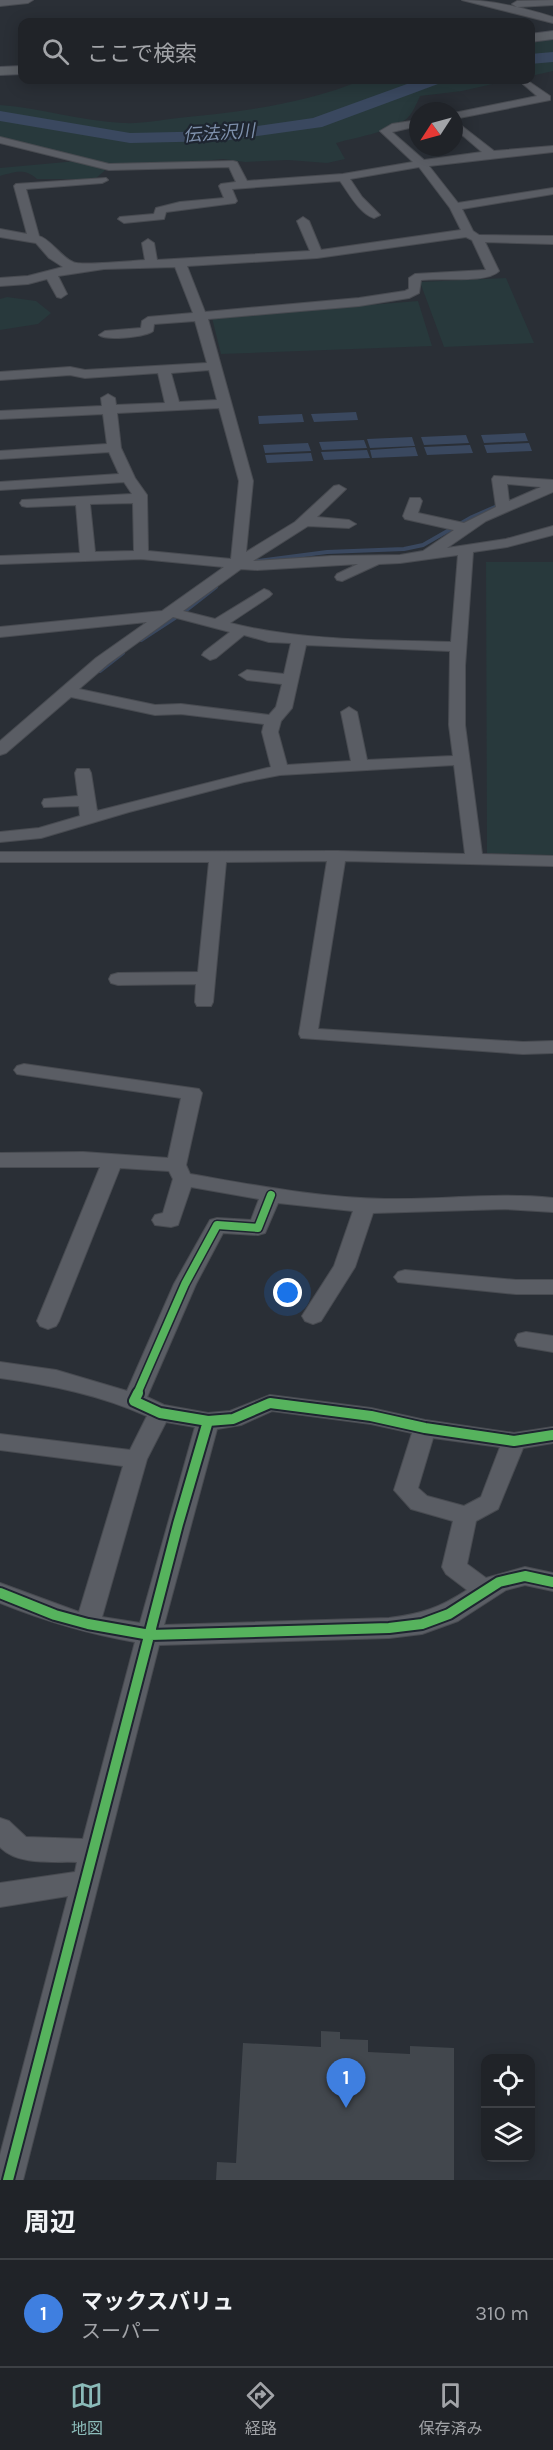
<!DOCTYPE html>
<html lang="ja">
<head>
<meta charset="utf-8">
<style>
  body { margin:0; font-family:Karla,"Noto Sans JP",sans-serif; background:#2d2f34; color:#f1f3f6 }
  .controls { position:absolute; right:18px; bottom:18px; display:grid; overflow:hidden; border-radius:12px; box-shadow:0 3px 15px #0003 }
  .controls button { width:54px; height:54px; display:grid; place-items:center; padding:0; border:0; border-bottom:2px solid #3d4045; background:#202328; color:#f1f3f6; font:30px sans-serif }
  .compass { position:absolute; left:409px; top:102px; width:54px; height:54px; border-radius:50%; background:#202328; box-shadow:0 3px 15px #0003; rotate:234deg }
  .you { position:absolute; left:288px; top:1293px; width:21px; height:21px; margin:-15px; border:4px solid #fff; border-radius:50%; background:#1a73e8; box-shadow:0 0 0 9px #1a73e833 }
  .badge { display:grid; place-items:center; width:39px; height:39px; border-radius:50%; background:#8bbbb9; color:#fff; font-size:20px; font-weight:700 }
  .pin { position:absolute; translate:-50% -50px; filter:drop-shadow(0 2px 3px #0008) }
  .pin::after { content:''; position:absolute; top:32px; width:21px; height:18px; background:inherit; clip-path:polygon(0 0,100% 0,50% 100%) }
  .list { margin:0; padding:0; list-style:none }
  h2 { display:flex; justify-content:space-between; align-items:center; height:78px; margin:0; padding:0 24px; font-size:26px }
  h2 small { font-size:20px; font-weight:400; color:#a2a4a8 }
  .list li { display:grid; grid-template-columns:39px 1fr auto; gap:18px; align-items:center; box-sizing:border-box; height:108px; padding:0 24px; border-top:2px solid #3d4045 }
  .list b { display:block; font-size:22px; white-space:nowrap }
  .list p { margin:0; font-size:20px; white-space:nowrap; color:#a2a4a8 }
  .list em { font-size:20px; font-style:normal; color:#a2a4a8 }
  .icon { flex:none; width:33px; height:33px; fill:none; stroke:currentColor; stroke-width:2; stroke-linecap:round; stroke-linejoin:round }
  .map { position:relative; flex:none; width:553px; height:2180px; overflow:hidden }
  .search { position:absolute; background:#202328; box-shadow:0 3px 15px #0003; left:18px; right:18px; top:18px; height:66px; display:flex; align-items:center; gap:15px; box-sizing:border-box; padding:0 21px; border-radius:12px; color:#a2a4a8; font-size:22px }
  .sheet { height:186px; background:#202328 }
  nav { display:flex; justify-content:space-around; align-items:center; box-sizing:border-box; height:84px; border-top:2px solid #3d4045; background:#202328; font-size:16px; color:#a2a4a8 }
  nav a { display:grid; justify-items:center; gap:3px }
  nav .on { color:#8bbbb9 }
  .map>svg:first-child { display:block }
  .green { fill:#28393c }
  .water { fill:#3a485f }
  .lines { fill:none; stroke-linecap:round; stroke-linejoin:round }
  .stream { stroke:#3a485f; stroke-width:4 }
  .river { fill:#3a485f; fill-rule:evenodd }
  .building { fill:#42474d }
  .minor-casing { stroke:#484b51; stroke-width:2 }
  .major-casing { stroke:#484b53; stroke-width:2 }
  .minor { fill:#5a5d64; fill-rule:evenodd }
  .major { fill:#5c6066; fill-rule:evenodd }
  .cycleway-far1-casing { stroke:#1e2530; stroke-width:11 }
  .cycleway-casing { stroke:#1e2530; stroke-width:14 }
  .cycleway-far1 { stroke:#56b35d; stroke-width:8 }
  .cycleway { stroke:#56b35d; stroke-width:10 }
  .labels { text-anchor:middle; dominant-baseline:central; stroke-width:4.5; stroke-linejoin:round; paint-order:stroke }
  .far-water-label { font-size:18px; font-style:italic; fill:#7e90ac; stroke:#1e2530 }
</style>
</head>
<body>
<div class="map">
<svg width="553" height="2180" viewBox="0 0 553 2180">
  <rect width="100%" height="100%" fill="#2a2f36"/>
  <path class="green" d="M553,37V71L531,76L530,38Z
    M362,80H510L462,91L420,96C416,105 412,115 405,120C386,133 357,137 336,143L345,159L327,163L288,160L245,162L223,159L138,167H109L95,179H37C24,168 16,172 0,176V168L77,161L0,139V105C41,108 81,121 123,123C141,124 160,120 178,118C239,112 305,104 362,80Z
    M506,278L534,343L444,347L420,282Z
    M7,297L36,301L51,313L38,324L0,330V299Z
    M418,301L432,346L221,354L212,318Z
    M486,562H553V855L487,853Z"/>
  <path class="water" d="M356,412L358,420L314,422L311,414Z
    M302,414L304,422L259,424L258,416Z
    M525,433L528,441L484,443L481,435Z
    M466,435L469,443L424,445L421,437Z
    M412,437L415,446L370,448L367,439Z
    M364,440L367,448L322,450L319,442Z
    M308,443L311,451L265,453L263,445Z
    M529,443L532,451L487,453L484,445Z
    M470,445L473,453L427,455L424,447Z
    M415,447L418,456L372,458L370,450Z
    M367,450L370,458L324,460L321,452Z
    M311,453L313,461L267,463L265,455Z"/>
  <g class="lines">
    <path class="stream" d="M250,562L327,552L404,549L423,545L472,517L502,504
      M141,640L184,612L216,587
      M100,671L123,653"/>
    <path class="river" d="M553,52V62L530,64V54Z
      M418,80H440L438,84L322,127L223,141L130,143L0,121V111L130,133L223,131L313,118Z"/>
  </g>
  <path class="building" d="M321,2031L340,2032V2039L368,2040V2052L410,2054V2046L454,2048V2180H216L217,2162L236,2163L243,2043L321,2047Z"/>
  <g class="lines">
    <defs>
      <path id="minor" d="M0,0H33L28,3L0,6Z
        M462,0C493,0 524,8 553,17V23Z
        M553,0V5L517,7L512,4L517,1Z
        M528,81L550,96V100L454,119V113L537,96L523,84Z
        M418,120V126L392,132L424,160L482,152L454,128V120L494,151L553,146V152L429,166L458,203L553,188V194L462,209L473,231L479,235L553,236V244L485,242L499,271C486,284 441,277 421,280L419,293L409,298L359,306L208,319L253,481L246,552L295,522L334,486L339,485L346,489L317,517L349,520L356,524L349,528L308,526L253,561L331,556L400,555L423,551L454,530L405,519L403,516L410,498H420L422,501L418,513L464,523L496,507L492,479L494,476L553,480V492L486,521L447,548L506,539L553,526V535L507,547L473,552L465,666V725L482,854L553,856V866L345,861L318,1029L523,1042L553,1041V1053L523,1054L301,1038L299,1034L327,861L226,862L213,1002L211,1006H197L195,1002L196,984L118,985L111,983L109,979L111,975L118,973L198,972L209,862H0V852L337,851L465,854L454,765L280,775L244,782L129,812L41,838L0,842V832L39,828L80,816L79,806L44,807L42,803L44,799L78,796L75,773L77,769H89L91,773L97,811L271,767L262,732L264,724L181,714L155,715L71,697L6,753L0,755V741L96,658L147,622L0,637V627L162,611L224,567L141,559L0,564V556L80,553L76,505L27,507L22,506L20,503L22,500L132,494L124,482L0,490V482L119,474L109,452L0,459V451L107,444L103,414L0,419V411L102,406L101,398L108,394L115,398L116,405L165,403L158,373L85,378L70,375L0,380V372L70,367L85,370L207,363L195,321L154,324L153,331C146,337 106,341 99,335L105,331L141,328L142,321L148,317L193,313L175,267L104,269L58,276L67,294L61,298L57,297L47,279L28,284L0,286V278L28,276L63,267L49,258L36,243L0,237V229L27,234L14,186L16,184L106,178L108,180L102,183L26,189L39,236C50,239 61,257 73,262C80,266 132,261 145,260L142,243L148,239L154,243L157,260L310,251L297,221L303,217L309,221L321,250L461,230L450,208L419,167L350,179L362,197L380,215L374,218C359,213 349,193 340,181L232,189L237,201L235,203L166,212L164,219L124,223L118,219L120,217L154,214L156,208L180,202L224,198L219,186L221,184L236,182L229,167L109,170L0,143V137L109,164L233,161L237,162L247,181L343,174L413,162L380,131L392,124ZM466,237L472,240L486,270L415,274L409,278V289L405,291L359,298L205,312L187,266L317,258ZM209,370L217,400L179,402L171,373ZM219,408L239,481L231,559L148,551L147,495L135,478L121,448L117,413ZM507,484L541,487L509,501ZM133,503L134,551L95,552L90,504ZM458,555L451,642C377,640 302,641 230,623L269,597L272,594L269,591L264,589L215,619L183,611L241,569L257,570L358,564L337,574L335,577L337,580L342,581L379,564L400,563ZM173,617L230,632L204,652L202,655L210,660L216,658L244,635L269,642L291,643L284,674L247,670L239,675L247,680L282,684L276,707L269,715L181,704L155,705L79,689L108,664ZM306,645L450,651L449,725L453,756L367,760L357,712L349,707L341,712L351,761L287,765L278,732L281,721L292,708Z
        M24,1064L199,1089L202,1093L186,1165L190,1174C254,1185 319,1198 385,1199C441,1200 497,1192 553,1198V1212L505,1209L373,1213L355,1267L321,1321L313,1324L305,1321L302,1316L334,1266L353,1211L278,1203L265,1233L258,1235L223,1233L196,1284L147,1397L164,1405L208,1413L230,1411L270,1395L371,1408L425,1420L514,1433L553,1427V1443L523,1448L498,1509L476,1521L467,1564L486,1578L525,1567L553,1573V1591L525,1585L506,1590L458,1621L422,1634L389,1638L159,1645L23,2180H0V2155L68,1896L0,1907V1883L75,1872L77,1862C54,1861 18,1866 0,1847V1818L9,1821L26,1837L83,1839L135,1642C88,1634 45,1621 0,1603V1583L79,1612L123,1466L0,1450V1434L130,1450L147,1416C100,1395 51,1385 0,1378V1362L56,1370L127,1391L174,1284L210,1220L217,1218L251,1220L259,1199L191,1187L178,1225L171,1227L155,1225L152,1220L155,1215L163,1213L173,1179L169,1171L120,1168L59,1321L56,1326L48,1329L40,1326L37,1321L100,1167H0V1153L83,1152L168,1158L181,1098L17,1074L14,1070L17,1066ZM272,1411L371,1424L412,1433L394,1490L411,1509L453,1521L442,1567L446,1574L467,1590C439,1608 422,1614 389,1618L164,1625L217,1429L241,1425ZM166,1422L195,1427L140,1623L102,1617L147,1459ZM433,1438L500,1447L481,1497L464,1506L427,1496L418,1488Z
        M405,1270L516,1280H553V1294H516L398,1282L394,1277L398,1272Z
        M526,1332L553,1336V1352L518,1346L515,1340L518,1334Z"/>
      <path id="major" d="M553,31V39L530,42V34Z
        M22,66V74L0,75V67Z"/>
    </defs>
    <use href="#minor" class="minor-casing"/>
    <use href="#major" class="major-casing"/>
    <use href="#minor" class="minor"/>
    <use href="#major" class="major"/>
    <defs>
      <path id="cycleway-far1" d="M137,1394L185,1284L217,1225L258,1228L271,1195"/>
      <path id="cycleway" d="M138,1393L134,1401L160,1413L208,1421L233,1419L270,1403L371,1416L425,1428L514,1441L553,1435
        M0,1593L55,1615L88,1624L150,1635L389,1628L422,1624L449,1614L499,1582L525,1576L553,1582
        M8,2180L178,1524L208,1421"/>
    </defs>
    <use href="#cycleway-far1" class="cycleway-far1-casing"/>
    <use href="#cycleway" class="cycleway-casing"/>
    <use href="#cycleway-far1" class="cycleway-far1"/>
    <use href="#cycleway" class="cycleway"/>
  </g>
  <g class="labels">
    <g class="far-water-label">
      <text transform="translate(219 133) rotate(-4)">伝法沢川</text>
    </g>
  </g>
</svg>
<div class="controls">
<button><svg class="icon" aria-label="locate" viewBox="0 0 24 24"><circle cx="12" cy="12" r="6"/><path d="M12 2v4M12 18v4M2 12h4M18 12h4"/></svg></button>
<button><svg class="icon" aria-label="layers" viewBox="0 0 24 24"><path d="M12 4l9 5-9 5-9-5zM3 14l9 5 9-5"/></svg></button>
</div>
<svg class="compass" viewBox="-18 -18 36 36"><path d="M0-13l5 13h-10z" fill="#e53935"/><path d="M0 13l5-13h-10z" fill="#a2a4a8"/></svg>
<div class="you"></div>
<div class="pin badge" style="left:346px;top:2108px;background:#3f7fe0">1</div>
<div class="search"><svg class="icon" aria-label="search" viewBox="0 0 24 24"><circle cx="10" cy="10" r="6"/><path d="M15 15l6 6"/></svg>ここで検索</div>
</div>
<section class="sheet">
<h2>周辺<small></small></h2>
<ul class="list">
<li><span class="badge" style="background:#3f7fe0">1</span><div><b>マックスバリュ</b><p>スーパー</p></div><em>310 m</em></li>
</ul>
</section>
<nav>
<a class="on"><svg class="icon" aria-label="map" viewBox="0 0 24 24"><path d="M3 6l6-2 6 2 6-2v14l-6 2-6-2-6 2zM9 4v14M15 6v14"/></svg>地図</a>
<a><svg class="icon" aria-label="directions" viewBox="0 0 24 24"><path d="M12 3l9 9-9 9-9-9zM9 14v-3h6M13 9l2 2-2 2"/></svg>経路</a>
<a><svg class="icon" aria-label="saved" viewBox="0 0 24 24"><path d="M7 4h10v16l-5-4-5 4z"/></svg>保存済み</a>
</nav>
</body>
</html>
